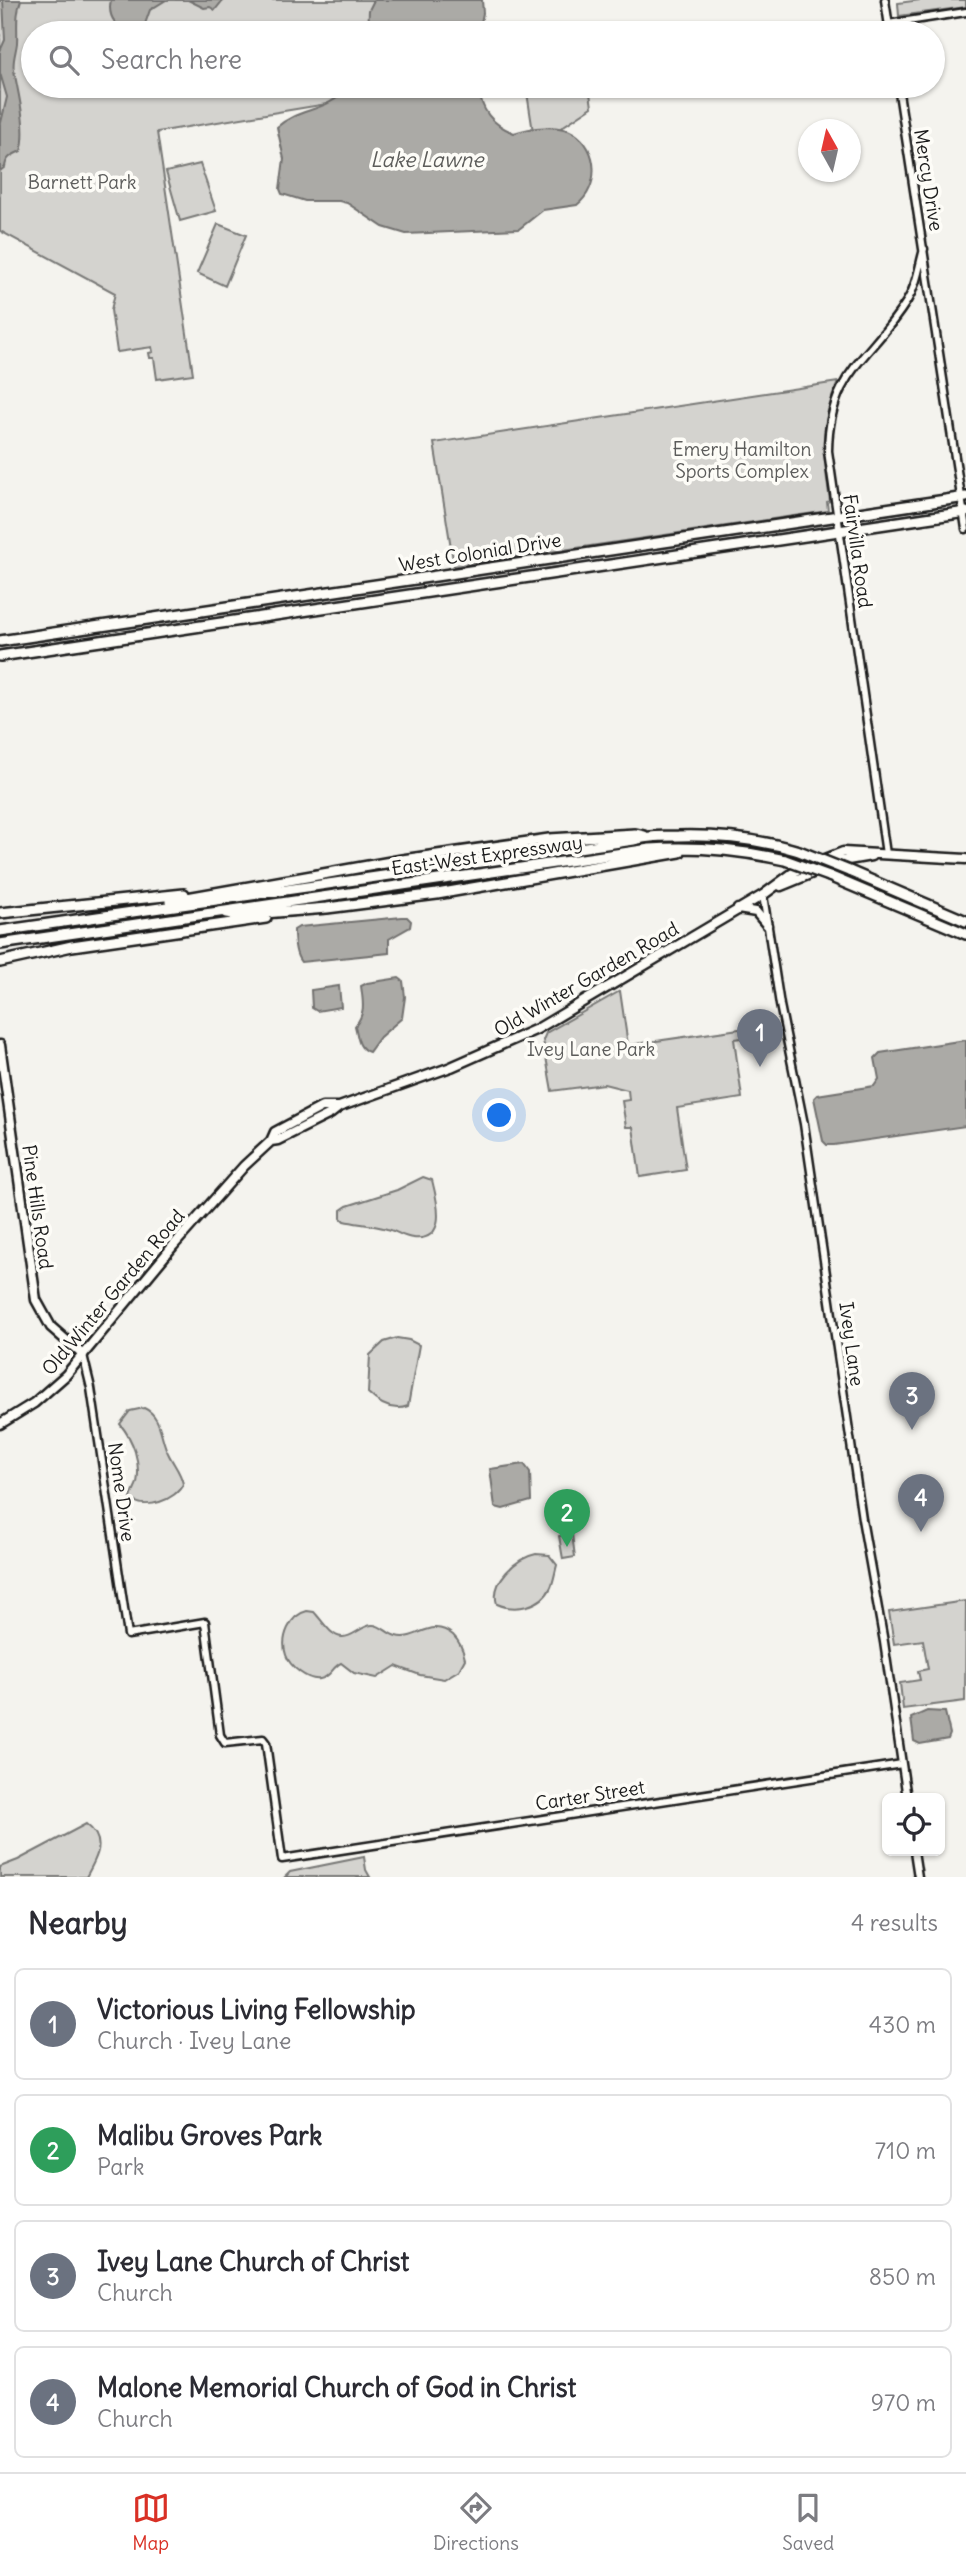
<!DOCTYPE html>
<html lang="en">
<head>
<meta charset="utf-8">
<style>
  body { margin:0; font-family:Delius,sans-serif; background:#f2f2f3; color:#2b2b33 }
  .controls { position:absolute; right:21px; bottom:21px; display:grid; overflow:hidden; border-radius:10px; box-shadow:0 2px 5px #0004 }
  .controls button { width:63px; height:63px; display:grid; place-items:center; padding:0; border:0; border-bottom:2px solid #e1e1e2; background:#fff; color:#2b2b33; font:35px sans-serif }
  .compass { position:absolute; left:798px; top:119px; width:63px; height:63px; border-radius:50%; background:#fff; box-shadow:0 2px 5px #0004; rotate:352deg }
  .you { position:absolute; left:500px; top:1116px; width:24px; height:24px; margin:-18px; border:5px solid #fff; border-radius:50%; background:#1a73e8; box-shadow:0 0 0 10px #1a73e833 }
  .badge { display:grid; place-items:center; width:46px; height:46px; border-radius:50%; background:#d93025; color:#fff; font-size:23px; font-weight:700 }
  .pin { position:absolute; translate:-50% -58px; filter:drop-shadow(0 2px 4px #0008) }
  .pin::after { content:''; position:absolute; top:37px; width:24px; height:21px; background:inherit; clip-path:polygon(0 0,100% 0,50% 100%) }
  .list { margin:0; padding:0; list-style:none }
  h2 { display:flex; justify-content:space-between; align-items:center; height:91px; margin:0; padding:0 28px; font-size:30px }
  h2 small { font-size:23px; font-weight:400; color:#7c7c81 }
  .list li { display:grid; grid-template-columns:46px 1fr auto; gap:21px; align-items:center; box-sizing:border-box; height:112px; margin:0 14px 14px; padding:0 14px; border:2px solid #e1e1e2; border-radius:10px }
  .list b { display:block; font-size:26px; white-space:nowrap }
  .list p { margin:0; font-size:23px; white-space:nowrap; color:#7c7c81 }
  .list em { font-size:23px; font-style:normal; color:#7c7c81 }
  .icon { flex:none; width:38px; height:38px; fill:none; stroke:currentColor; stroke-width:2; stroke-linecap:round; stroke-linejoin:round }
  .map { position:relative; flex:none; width:966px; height:1877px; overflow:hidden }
  .search { position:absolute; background:#fff; box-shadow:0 2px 5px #0004; left:21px; right:21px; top:21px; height:77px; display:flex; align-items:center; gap:18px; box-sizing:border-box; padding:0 24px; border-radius:38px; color:#7c7c81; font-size:26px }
  .sheet { height:595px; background:#fff }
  nav { display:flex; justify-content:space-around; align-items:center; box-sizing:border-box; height:98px; border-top:2px solid #e1e1e2; background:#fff; font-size:19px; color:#7c7c81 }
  nav a { display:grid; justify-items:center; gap:4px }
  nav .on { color:#d93025 }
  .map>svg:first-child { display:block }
  .green { fill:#d4d3cf; stroke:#787876; stroke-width:2 }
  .water { fill:#abaaa6; stroke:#72716f; stroke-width:2 }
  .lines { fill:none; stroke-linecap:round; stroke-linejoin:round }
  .minor-casing { stroke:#1c1c1c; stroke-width:11 }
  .major-casing { stroke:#1c1c1c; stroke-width:13 }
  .highway-casing { stroke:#1c1c1c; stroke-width:14 }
  .minor { stroke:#fdfcf7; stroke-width:6 }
  .major { stroke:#fdfcf7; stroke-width:8 }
  .highway { stroke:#fdfcf7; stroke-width:9 }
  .highway-bridge-casing { stroke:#1c1c1c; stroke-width:14; stroke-linecap:butt }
  .highway-bridge { stroke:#fdfcf7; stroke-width:9 }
  .labels { text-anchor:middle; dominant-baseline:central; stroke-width:7; stroke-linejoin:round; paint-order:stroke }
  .street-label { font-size:19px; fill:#1c1c1c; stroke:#fdfcf7 }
  .park-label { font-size:19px; fill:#5c5c5b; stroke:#fdfcf7 }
  .water-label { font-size:21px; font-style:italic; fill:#5c5c5a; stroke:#fdfcf7 }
</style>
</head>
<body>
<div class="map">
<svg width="966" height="1877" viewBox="0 0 966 1877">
  <rect width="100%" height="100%" fill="#f4f3ee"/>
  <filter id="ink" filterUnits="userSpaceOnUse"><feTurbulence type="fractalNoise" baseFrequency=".0143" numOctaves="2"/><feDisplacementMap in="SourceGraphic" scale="14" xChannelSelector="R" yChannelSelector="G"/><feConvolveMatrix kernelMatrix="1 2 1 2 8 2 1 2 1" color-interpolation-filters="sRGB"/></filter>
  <g filter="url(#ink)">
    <path class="green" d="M0,0H424L429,33H33V86H436L157,132L193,374L157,379L154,358H150L149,353L153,352L152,347L117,352L111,310L115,293L0,231Z
      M920,0H966V7L899,16L898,3Z
      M526,86H589L592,107L535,145Z
      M200,164L216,211L180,221L166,172Z
      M218,224L246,235L225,286L197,273Z
      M838,382C818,428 823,453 830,501L827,502L828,511L454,566L434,443Z
      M620,991L628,1045L774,1024L776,1033L734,1039L742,1098L677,1108L686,1170L640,1177L633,1127H626L622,1101L629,1100L628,1090L604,1084L552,1091L543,1040L546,1033Z
      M423,1177L432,1180C437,1200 449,1242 413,1238C403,1237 396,1231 387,1229C373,1225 358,1224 344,1221L341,1218V1210L347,1206L397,1190Z
      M397,1338L409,1340L419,1345L408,1406C393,1412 379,1404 368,1393L370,1355L384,1342Z
      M144,1408C162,1416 160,1438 168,1453C173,1464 181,1472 183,1484C176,1500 145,1511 131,1499C132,1492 135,1489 137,1483C141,1461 133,1440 120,1424L130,1411Z
      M572,1534L575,1557L563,1559L559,1536Z
      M536,1554L549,1555L557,1565C555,1572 554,1580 551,1587C542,1607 515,1612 497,1604C490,1582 516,1558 536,1554Z
      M966,1601L965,1701L903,1709L900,1683L920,1680L918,1671L928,1669L923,1640L894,1644L889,1612Z
      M307,1611L314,1612C322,1620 330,1636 342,1637C352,1638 361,1626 372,1625C381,1624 387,1634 396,1636C417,1642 430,1616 453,1635C460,1642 463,1649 465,1659L459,1670L444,1679L420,1675L396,1666L377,1678L354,1673L341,1663C332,1667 331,1677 320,1679C308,1681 290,1667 286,1655C280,1638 290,1615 307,1611Z
      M86,1824C107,1840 98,1856 86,1877H0V1867L18,1860Z
      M364,1857L366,1870L370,1877H285L290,1872Z"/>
    <path class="water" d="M3,0H21C15,16 18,27 17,43C16,52 12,62 14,70C18,93 28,129 21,151C12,155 6,157 5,167L0,171V127L7,97L0,73V51L5,40Z
      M111,0H166L150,10L145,24L129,33C115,26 107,16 111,0Z
      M175,0H223L215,10L210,7L204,8L188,0Z
      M374,0H482L483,13L479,33H368L369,10Z
      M350,86H478C481,110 491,124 514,133C530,127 559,124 574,133C599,149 600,187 577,205L543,210L519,229L406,234L383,227L347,203L339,201H305L282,194L280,189L284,159L277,127C299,107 327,113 350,86Z
      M402,917H407L411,921L410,927L389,939V953L301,962C295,955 294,940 294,930L299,927Z
      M399,978L403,981L405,997L402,1018L380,1037L369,1052C357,1048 358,1036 355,1026C366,1013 363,1002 361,986L367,983Z
      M339,986L341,1007L317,1011L312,1008L311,990Z
      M966,1040V1126L834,1145H827L823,1141L814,1098L817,1095L874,1086L879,1079L875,1058L880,1053Z
      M524,1464L530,1472L531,1501L503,1509L495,1507L490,1469Z
      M927,1711L945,1712L950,1734L948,1739L920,1744L914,1741L911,1718Z"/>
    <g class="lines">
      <defs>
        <path id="minor" d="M885,0L890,33
          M888,24L966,12
          M898,86L966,529
          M886,854L828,451C829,371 870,360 907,301C917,285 919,266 924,249
          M763,895L780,1005L804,1124L862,1519L884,1642L907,1798
          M83,1355L91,1388L128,1635L205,1622L220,1735L225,1743L263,1739L266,1743L282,1859L902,1764
          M914,1851L918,1877"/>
        <path id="major" d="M781,886L842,861L871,856
          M738,909L756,912L767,925
          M0,1045L36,1300L51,1327L83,1355
          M271,1141L278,1140L330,1114L339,1107L451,1067L537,1029L763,895L797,870L843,852L966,859
          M0,1424L34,1403L66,1375L173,1246L244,1166L271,1141L275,1132L322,1107H339"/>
        <path id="highway" d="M0,641L966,497
          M0,656L966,512
          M849,871L966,921
          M829,876L966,934
          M170,901L402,860L549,839L635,834L644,836
          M0,913L184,894
          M226,913L239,915L327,908L437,894L680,852
          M0,931L634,840C648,836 662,836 678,836C720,835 759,839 799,851
          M0,944L650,849C696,846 740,850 785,860
          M0,962L72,946L266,918"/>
      </defs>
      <use href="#minor" class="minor-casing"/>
      <use href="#major" class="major-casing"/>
      <use href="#highway" class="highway-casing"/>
      <use href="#minor" class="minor"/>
      <use href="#major" class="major"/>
      <use href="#highway" class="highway"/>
      <defs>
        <path id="highway-bridge" d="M799,851L849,871
          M785,860L829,876"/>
      </defs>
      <use href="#highway-bridge" class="highway-bridge-casing"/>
      <use href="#highway-bridge" class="highway-bridge"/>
    </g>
  </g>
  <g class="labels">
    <g class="street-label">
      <text transform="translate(929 180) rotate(81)">Mercy Drive</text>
      <text transform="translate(858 551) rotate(82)">Fairvilla Road</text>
      <text transform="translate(480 552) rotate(-9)">West Colonial Drive</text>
      <text transform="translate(487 855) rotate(-8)">East-West Expressway</text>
      <text transform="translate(586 979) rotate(-30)">Old Winter Garden Road</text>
      <text transform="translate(38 1207) rotate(82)">Pine Hills Road</text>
      <text transform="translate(113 1292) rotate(-50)">Old Winter Garden Road</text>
      <text transform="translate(852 1344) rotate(82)">Ivey Lane</text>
      <text transform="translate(122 1492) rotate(82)">Nome Drive</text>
      <text transform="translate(590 1795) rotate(-9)">Carter Street</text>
    </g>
    <g class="park-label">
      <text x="82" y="182">Barnett Park</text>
      <text x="742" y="449">Emery Hamilton<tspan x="742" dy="22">Sports Complex</tspan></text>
      <text x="591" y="1049">Ivey Lane Park</text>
    </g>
    <g class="water-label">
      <text x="427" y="159">Lake Lawne</text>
    </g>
  </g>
</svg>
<div class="controls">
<button><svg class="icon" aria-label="locate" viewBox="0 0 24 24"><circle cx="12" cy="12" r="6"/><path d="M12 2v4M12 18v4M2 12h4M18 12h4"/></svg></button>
</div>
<svg class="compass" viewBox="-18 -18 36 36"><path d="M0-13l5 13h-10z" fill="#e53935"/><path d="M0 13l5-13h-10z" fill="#7c7c81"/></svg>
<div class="you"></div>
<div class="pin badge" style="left:760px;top:1067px;background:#6b7280">1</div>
<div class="pin badge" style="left:567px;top:1547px;background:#2e9e5b">2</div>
<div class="pin badge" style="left:912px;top:1430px;background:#6b7280">3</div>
<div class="pin badge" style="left:921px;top:1532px;background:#6b7280">4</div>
<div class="search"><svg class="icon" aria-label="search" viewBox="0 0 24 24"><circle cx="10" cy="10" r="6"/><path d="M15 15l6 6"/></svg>Search here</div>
</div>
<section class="sheet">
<h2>Nearby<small>4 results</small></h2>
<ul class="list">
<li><span class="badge" style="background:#6b7280">1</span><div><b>Victorious Living Fellowship</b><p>Church · Ivey Lane</p></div><em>430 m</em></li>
<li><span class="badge" style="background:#2e9e5b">2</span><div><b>Malibu Groves Park</b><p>Park</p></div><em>710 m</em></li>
<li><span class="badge" style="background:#6b7280">3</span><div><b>Ivey Lane Church of Christ</b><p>Church</p></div><em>850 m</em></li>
<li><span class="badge" style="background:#6b7280">4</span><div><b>Malone Memorial Church of God in Christ</b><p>Church</p></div><em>970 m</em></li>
</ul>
</section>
<nav>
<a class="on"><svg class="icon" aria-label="map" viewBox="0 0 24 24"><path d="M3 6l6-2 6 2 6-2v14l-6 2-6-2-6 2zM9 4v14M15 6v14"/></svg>Map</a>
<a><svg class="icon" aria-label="directions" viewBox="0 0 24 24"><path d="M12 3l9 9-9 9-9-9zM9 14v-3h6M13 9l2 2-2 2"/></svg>Directions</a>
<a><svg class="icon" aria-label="saved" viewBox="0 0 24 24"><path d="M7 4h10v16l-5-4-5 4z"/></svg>Saved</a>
</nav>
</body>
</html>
